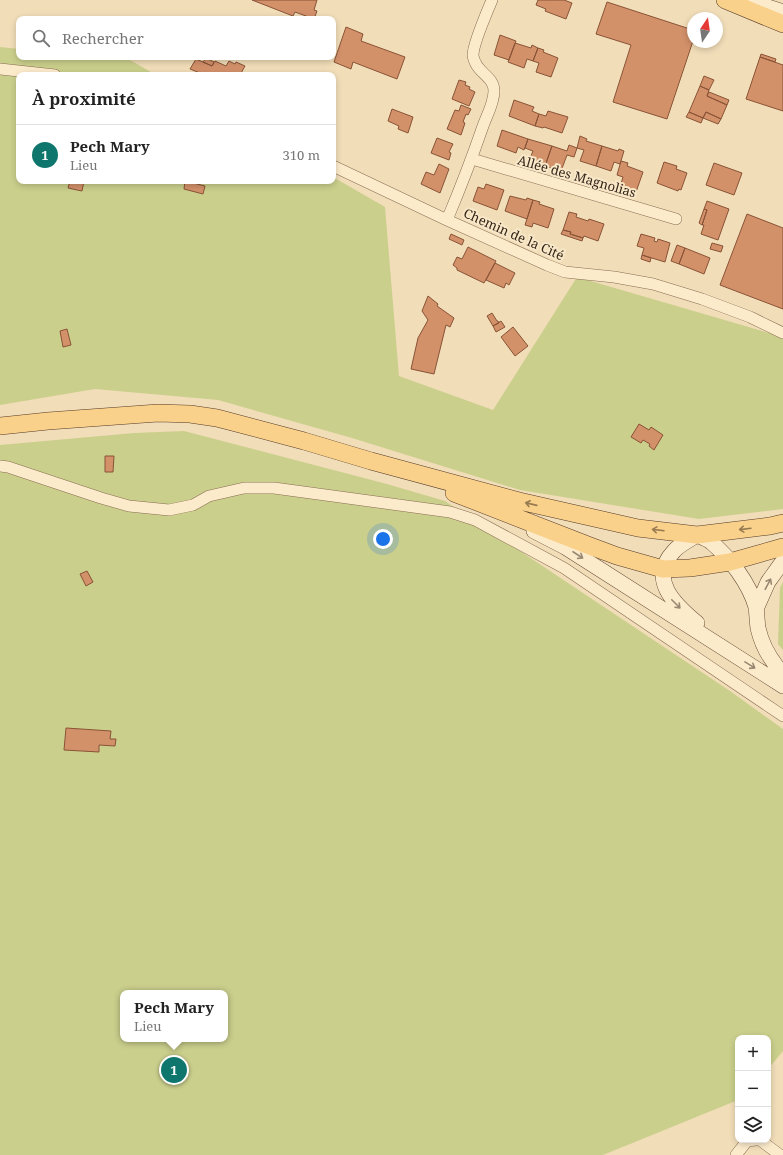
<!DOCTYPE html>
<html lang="fr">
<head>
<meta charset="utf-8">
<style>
  body { margin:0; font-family:"Noto Serif",serif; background:#f6f6f6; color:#222 }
  .controls { position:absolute; right:12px; bottom:12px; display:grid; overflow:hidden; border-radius:8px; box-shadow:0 2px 6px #0003 }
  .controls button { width:36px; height:36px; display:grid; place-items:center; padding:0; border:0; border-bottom:1px solid #e0e0e0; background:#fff; color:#222; font:20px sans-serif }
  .compass { position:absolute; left:687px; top:12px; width:36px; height:36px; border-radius:50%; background:#fff; box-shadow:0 2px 6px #0003; rotate:13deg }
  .you { position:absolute; left:383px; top:539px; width:14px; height:14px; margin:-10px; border:3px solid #fff; border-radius:50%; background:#1a73e8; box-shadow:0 0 0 6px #1a73e833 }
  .badge { display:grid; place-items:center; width:26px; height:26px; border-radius:50%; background:#0f766e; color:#fff; font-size:13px; font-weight:700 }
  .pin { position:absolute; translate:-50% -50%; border:2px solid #fff; box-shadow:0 1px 4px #0006 }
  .popup { position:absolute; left:120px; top:990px; width:108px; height:52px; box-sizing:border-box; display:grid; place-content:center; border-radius:8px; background:#fff; filter:drop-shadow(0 1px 3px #0005); font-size:13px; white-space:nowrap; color:#767676 }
  .popup b { font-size:15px; color:#222 }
  .popup::after { content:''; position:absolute; left:50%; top:100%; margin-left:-8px; border:8px solid transparent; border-top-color:#fff }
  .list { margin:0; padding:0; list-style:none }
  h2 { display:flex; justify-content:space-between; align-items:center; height:52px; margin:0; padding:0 16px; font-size:17px }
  h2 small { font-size:13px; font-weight:400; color:#767676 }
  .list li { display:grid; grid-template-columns:26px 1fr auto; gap:12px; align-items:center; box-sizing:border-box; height:60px; padding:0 16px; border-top:1px solid #e0e0e0 }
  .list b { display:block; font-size:15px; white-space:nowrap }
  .list p { margin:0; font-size:13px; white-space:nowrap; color:#767676 }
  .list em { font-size:13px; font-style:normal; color:#767676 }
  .icon { flex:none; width:22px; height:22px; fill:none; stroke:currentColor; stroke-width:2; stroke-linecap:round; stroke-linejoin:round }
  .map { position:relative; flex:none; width:783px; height:1155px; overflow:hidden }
  .search { position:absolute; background:#fff; box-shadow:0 2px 6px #0003; left:16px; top:16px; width:320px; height:44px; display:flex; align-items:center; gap:10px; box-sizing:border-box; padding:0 14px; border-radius:8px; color:#767676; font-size:15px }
  .panel { position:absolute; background:#fff; box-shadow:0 2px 6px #0003; left:16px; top:72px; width:320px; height:112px; border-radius:8px }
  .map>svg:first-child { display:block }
  .green { fill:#cbcf8c; fill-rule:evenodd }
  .building { fill:#d3916a; stroke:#895336 }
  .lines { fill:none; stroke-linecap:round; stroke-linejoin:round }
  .street-casing { stroke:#886c52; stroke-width:12 }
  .secondary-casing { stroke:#694d36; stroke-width:16 }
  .primary-casing { stroke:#553a28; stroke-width:18 }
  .street { stroke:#fcebcb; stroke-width:11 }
  .secondary { stroke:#fcebcb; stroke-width:15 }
  .primary { stroke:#fad18a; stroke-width:17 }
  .oneway { stroke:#987b52 }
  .oneway2 { stroke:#988872 }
  .labels { text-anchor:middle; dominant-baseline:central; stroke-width:4; stroke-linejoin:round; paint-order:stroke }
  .street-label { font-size:13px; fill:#352519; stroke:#f8e8c8 }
</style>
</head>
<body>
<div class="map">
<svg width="783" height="1155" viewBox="0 0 783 1155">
  <rect width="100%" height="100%" fill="#f1ddb8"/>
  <path class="green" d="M0,47L19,49V57H102L130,60L156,75H19V181H333V177L385,207L399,376L493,410L577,277L783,337V509L699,519L520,490L352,438L218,400L95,389L0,405Z
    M184,431L387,484L445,501L730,691L783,729V1051L768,1069V1038H738V1100L603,1155H0V445L134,433ZM123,993H225V1039H123Z
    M783,582V650L778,644L780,588Z"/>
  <path class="building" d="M252,0H317L314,10L317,11L314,19L295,12L293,16Z
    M538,0H564L572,3L566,19L545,11L546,9L536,5Z
    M607,2L693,30V41L667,119L613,102L631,45L596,34Z
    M346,27L363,34L361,41L405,57L397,79L353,62L351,69L334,62Z
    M500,35L516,41L509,60L494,55Z
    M515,43L531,48L532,45L538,48L533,61L527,59L524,68L508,62Z
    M538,48L544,50L543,52L558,58L551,77L536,72L539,63L533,61Z
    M761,54L776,59L775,62L760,57Z
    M760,57L783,65V111L746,99Z
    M206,58L214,62L212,66L203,62Z
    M196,59L212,66L215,61L226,66L229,61L235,64L236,62L245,66L240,75H205L190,69Z
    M704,76L714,80L709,90L700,86Z
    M459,80L466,82L465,85L470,87L469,89L475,92L469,106L452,99Z
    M700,86L709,90L707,96L727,105L721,119L706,112L703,118L689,112Z
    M709,92L729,100L727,105L707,96Z
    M514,100L534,107L532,111L539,114L535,126L509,116Z
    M461,105L471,109L468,115L466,114L463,122L465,123L461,135L447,129L455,110L459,111Z
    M392,109L413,117L408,133L398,129L399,126L388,121Z
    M548,111L568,117L562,133L544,127L543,128L535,126L539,114L546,116Z
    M689,112L703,118L701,123L686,117Z
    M706,112L721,119L718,124L703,118Z
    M502,130L528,139L524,150L518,147L516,153L497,146Z
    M580,136L587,139L586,141L602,146L596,166L580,161L584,150L577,148Z
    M437,138L453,144L449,152L451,153L449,160L431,153Z
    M528,139L552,146L545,166L529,161L533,151L525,148Z
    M569,145L577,148L574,157L567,155L561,171L545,166L552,146L567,151Z
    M602,146L618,151L619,149L624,151L620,164L614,162L611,171L596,166Z
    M621,161L628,163L627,166L643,172L636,192L620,187L623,177L617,175Z
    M664,162L677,166L676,169L687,173L681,190L679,189L678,191L657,183Z
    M714,163L742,173L734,195L706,185Z
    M439,164L449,169L440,193L421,184L426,172L434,175Z
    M70,181H84L82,191L68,188Z
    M185,181L205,186L203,194L184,189Z
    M486,184L504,190L497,210L473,201L478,187L484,189Z
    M510,196L526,200L527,198L533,200L527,219L505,211Z
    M533,200L540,202L539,204L554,209L548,228L533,223L532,227L525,225Z
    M707,201L729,209L718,240L701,234L704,225H702L707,210L704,209Z
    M704,209L707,210L702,225L699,223Z
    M569,212L577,214L576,217L588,221L589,219L604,224L598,241L584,236L583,238L570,234L571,232L563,230Z
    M747,214L783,228V309L720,285Z
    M563,230L571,232L570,234L583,238L582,241L561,234Z
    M451,234L464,240L462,245L449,239Z
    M641,234L655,238L654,241L657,242L658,239L670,243L665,262L642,255L644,248L637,246Z
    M712,243L723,246L721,252L710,249Z
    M677,245L685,248L679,264L671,261Z
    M468,247L496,261L484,283L457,270V268L453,265L457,257L462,259Z
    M685,248L710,258L704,274L679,264Z
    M642,255L651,258L650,262L641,259Z
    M495,263L515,273L509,285L506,283L504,288L486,280Z
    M428,296L438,304L437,306L454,318L450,327L446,325L434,374L411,369L418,338L428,320L422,311Z
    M492,313L497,321H498L499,323L493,326L487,316Z
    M501,321L505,327L496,332L493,326Z
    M513,327L528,346L515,356L501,337Z
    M67,329L71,345L63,347L60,331Z
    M639,424L649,430L651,427L663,435L654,450L649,446L650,444L643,440L641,443L631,437Z
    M105,456H114L113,472H105Z
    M87,571L93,582L86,586L80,574Z
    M66,728L111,731L110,739H116L115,746L99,745V752L64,750Z"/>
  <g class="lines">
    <defs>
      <path id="street" d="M0,69L55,75
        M472,159L676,219
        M333,166L447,220L547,265L565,272L614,277L653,284L702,299L750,317L783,333
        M447,220C460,189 472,158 483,126C487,115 494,103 494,91C494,78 481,74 476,64C475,62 473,57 473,55C473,44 487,12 492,0
        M0,466L8,467L101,498L129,506L169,510L193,505L209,496L244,488H274L450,512L475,520L564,568L783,716
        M760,1140L780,1155
        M736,1155L747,1141L756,1140"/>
      <path id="secondary" d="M747,0L783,12
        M534,531L565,547L783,686
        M756,609L768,582L783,561
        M697,623C674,604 648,579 674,551C679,545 689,540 697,535C701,537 707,539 711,542C730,558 749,583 756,607C757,614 757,621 758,628C762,646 771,661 783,674"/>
      <path id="primary" d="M725,0L783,24
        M0,426L48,421L158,413L190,414L217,418L304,441L371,461L519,501L638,528L697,535L770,526L783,523
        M454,493L590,546L617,556L663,569L690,568L730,562L783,547"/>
    </defs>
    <use href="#street" class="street-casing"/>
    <use href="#secondary" class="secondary-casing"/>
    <use href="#primary" class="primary-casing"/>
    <use href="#street" class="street"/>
    <use href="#secondary" class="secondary"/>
    <use href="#primary" class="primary"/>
  </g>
  <defs><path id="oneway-shaft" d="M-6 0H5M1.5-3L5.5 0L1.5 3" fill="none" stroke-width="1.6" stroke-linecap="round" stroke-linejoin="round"/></defs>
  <g class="oneway">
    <use href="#oneway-shaft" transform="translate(531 504) rotate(-167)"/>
    <use href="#oneway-shaft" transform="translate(745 529) rotate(173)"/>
    <use href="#oneway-shaft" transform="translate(658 530) rotate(-173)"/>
  </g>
  <g class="oneway2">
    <use href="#oneway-shaft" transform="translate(578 555) rotate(33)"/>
    <use href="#oneway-shaft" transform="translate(768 584) rotate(-62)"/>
    <use href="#oneway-shaft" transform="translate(676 604) rotate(45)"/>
    <use href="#oneway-shaft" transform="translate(750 665) rotate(32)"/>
  </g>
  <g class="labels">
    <g class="street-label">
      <text transform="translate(577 176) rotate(16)">Allée des Magnolias</text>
      <text transform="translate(514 234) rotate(24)">Chemin de la Cité</text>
    </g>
  </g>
</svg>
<div class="controls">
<button>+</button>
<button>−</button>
<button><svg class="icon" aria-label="layers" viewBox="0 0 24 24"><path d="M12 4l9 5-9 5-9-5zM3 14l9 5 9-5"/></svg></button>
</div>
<svg class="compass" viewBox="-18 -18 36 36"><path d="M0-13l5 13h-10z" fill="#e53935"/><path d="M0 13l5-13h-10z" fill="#767676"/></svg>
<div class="you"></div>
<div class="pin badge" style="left:174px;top:1070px">1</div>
<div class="popup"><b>Pech Mary</b>Lieu</div>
<div class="search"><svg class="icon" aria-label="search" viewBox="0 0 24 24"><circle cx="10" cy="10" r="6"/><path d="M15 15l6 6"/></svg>Rechercher</div>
<section class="panel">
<h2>À proximité<small></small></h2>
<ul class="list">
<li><span class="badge">1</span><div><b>Pech Mary</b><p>Lieu</p></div><em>310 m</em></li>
</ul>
</section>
</div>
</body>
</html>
